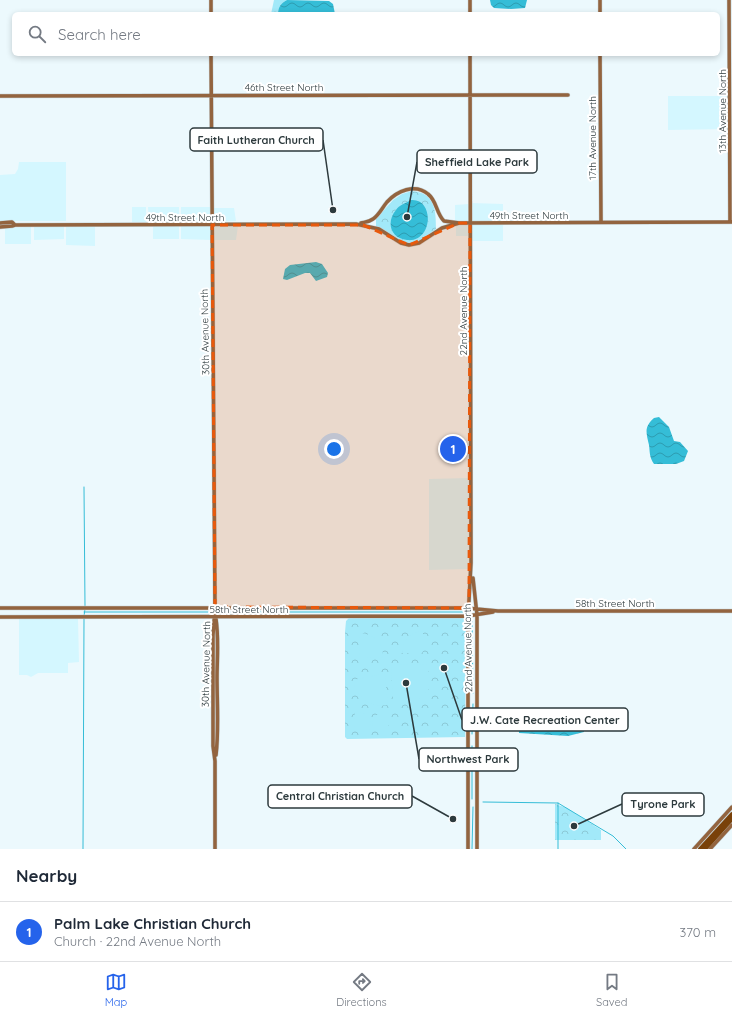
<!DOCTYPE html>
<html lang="en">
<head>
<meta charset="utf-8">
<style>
  body { margin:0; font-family:Quicksand,sans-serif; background:#f6f6f7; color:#1f2937 }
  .you { position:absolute; left:334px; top:449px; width:14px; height:14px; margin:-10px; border:3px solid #fff; border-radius:50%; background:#1a73e8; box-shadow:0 0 0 6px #1a73e833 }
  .badge { display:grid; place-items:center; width:26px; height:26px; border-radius:50%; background:#2563eb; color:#fff; font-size:13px; font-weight:700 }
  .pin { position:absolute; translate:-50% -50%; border:2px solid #fff; box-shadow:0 1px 4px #0006 }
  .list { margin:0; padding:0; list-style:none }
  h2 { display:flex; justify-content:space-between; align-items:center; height:52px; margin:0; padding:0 16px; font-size:17px }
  h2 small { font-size:13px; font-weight:400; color:#747a83 }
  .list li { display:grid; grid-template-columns:26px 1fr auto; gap:12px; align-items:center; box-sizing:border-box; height:60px; padding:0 16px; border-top:1px solid #e0e1e3 }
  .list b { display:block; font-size:15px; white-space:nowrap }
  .list p { margin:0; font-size:13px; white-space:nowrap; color:#747a83 }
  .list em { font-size:13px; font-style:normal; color:#747a83 }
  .icon { flex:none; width:22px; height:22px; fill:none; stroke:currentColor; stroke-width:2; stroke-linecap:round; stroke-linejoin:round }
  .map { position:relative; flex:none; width:732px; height:849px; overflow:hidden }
  .search { position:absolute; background:#fff; box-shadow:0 2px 6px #0003; left:12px; right:12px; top:12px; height:44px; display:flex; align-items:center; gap:10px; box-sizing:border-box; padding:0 14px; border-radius:6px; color:#747a83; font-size:15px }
  .sheet { height:112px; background:#fff }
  nav { display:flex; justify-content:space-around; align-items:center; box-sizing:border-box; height:56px; border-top:1px solid #e0e1e3; background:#fff; font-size:11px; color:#747a83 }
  nav a { display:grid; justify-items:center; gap:2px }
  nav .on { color:#2563eb }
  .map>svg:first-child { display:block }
  .built { fill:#d4f7ff }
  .forest { fill:url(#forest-crowns) }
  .pitch { fill:#a2e9f9 }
  .water { fill:url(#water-waves) }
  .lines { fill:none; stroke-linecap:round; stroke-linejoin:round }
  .stream { stroke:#35bdd7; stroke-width:1 }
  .secondary-casing { stroke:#c6d3d7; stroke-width:4.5 }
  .primary-casing { stroke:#c6d3d7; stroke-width:5 }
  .secondary { stroke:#93643f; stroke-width:3.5 }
  .primary { stroke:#794109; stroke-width:4 }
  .marked { fill:#e8590c; fill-opacity:0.2; stroke:#e8590c; stroke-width:3; stroke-dasharray:8 5; stroke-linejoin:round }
  .labels { text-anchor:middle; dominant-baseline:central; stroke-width:4; stroke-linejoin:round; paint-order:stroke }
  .street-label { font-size:10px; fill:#2d3a3d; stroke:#fff }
  .leader { fill:none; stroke:#2d3a3d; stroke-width:1.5 }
  .callout-dot { fill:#2d3a3d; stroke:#fff; stroke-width:1.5 }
  .callout { fill:#fff; stroke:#2d3a3d; stroke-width:1.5 }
  .callout-label { font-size:11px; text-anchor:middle; font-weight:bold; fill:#2d3a3d }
</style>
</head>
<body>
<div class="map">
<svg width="732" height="849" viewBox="0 0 732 849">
  <defs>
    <pattern id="forest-crowns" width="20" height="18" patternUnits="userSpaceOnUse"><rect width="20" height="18" fill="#a2e9f9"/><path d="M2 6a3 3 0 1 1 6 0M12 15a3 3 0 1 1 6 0" fill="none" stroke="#8cc9d6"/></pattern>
    <pattern id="water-waves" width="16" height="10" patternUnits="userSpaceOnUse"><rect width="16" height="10" fill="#35bdd7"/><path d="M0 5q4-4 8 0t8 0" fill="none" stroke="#2d9bb0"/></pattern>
  </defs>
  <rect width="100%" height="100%" fill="#ecf9fd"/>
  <path class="built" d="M668,96H727V129L668,130Z
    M19,162H66V221H0V175L15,174L18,169Z
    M471,203L503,204V222H472Z
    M469,204V222H455V205Z
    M132,207H146V222H132Z
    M148,207H179V222H149Z
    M181,207H211V222H181Z
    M213,208H234L236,221L214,222Z
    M459,224H469V236H456V225Z
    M472,224H503V241H472Z
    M153,226H179V239H153Z
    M181,226H211V240L181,239Z
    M214,226H238L236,240H214Z
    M31,227V244H5V228Z
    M34,227H64V239L34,240Z
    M66,227H95V246L66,245Z
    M468,478V569L429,570V479Z
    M19,619H78L79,662L68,663V673H38L31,677L27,675H19Z"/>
  <path class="forest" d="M274,0H287C281,3 278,7 278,14H271Z
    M412,191C435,193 436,210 436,229C424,238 411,250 396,238C389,233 384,230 376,226V219L393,200L402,194Z
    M349,618H463L466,620L465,737L347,739L345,737V632L346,621Z
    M555,804L567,808L601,830V840H555Z"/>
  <path class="pitch" d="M423,631V651L422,653H402C403,640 410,632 423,631Z
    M360,633C374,634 384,643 383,658L361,657L359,656Z
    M393,664L428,665V690L417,701H393L391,666Z
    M382,674L385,676L388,705C370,708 356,697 353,680Z
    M355,711C366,712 372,718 371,730L354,728Z
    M382,712H388V727L386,728H372C372,720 374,715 382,712Z"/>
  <path class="water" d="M287,0L329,1L333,4L335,14H278C278,7 281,3 287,0Z
    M490,0H527L525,8L511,9L494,8L491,5Z
    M411,200C435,198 433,243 407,240C390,238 386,222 396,210C399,205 406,203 411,200Z
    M316,262L322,264L328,273L327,277L316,281L310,273H305L287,280L283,279L285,269L290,265Z
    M659,417L669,427L674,441L680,442L688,451L684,461L676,464H654C649,457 650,452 649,445C646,432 644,427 654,418Z
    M525,711H575L585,713L584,732L568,736L519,733L518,716Z"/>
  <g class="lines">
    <path class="stream" d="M84,487L85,606
      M84,612H463
      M84,616L85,609
      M472,621L473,693
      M472,734L473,704
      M472,746V799
      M483,802L558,803L613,836L626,849
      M83,849L84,619
      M472,849L473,807
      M558,849V803"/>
    <defs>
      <path id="secondary" d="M470,0V14
        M600,0V14
        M729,0L730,222
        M211,14V0
        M211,54L215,609L213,635V746L215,761V849
        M600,54L601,222
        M0,96L568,95
        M0,223L12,222L15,225
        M361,223C365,222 369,222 373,219C379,215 382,208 387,202C397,191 415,183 428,194C437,201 436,213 444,221L459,223L732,222
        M0,227L12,226L15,225L356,224L379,229L401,243L409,245L419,243L442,228L459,223
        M473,578L477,615V849
        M0,608H466L498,611H732
        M0,617L468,616L493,612
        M216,619C219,639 217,659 217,678C217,703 219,730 216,755
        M468,849V619L471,563L470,54
        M694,849L732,807
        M710,849L732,825"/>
      <path id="primary" d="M700,849L732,814
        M705,849L732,819"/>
    </defs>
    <use href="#secondary" class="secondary-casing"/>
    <use href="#primary" class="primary-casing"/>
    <use href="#secondary" class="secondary"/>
    <use href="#primary" class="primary"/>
  </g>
  <path class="marked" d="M459,223H470L469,608L215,607L212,225H363L409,245Z"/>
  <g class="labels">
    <g class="street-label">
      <text x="284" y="87">46th Street North</text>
      <text transform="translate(722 111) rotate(-90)">13th Avenue North</text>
      <text transform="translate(592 138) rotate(-90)">17th Avenue North</text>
      <text x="529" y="215">49th Street North</text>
      <text x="185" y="217">49th Street North</text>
      <text transform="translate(463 311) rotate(-90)">22nd Avenue North</text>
      <text transform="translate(205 332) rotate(-91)">30th Avenue North</text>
      <text x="615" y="603">58th Street North</text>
      <text x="249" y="609">58th Street North</text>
      <text transform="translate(468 648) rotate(-91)">22nd Avenue North</text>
      <text transform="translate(206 664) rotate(-89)">30th Avenue North</text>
    </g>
  </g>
  <path class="leader" d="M333 210L323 140M407 217L417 162M444 668L462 720M406 683L419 759M453 819L412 796M574 826L622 804"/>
  <g class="callout-dot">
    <circle cx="333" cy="210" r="4"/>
    <circle cx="407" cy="217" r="4"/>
    <circle cx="444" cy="668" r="4"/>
    <circle cx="406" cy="683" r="4"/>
    <circle cx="453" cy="819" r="4"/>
    <circle cx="574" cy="826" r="4"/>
  </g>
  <g class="callout">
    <rect x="190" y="128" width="133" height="23" rx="4"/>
    <rect x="417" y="150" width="120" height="23" rx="4"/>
    <rect x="462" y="708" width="166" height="23" rx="4"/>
    <rect x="419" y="748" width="99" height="23" rx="4"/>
    <rect x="268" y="785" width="144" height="23" rx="4"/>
    <rect x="622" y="793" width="82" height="23" rx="4"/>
  </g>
  <g class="callout-label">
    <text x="256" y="144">Faith Lutheran Church</text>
    <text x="477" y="166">Sheffield Lake Park</text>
    <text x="545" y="724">J.W. Cate Recreation Center</text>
    <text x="468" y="763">Northwest Park</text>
    <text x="340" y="800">Central Christian Church</text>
    <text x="663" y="808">Tyrone Park</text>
  </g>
</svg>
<div class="you"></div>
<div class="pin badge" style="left:453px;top:449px">1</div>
<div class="search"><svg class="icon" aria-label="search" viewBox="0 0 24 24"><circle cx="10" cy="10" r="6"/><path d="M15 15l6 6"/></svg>Search here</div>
</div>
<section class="sheet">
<h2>Nearby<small></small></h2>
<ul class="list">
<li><span class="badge">1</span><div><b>Palm Lake Christian Church</b><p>Church · 22nd Avenue North</p></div><em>370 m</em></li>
</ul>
</section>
<nav>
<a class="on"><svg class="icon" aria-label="map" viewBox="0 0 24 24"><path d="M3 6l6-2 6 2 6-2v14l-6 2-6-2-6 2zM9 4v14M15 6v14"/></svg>Map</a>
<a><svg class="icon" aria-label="directions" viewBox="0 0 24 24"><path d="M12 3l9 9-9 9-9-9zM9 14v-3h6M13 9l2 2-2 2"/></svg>Directions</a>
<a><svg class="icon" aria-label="saved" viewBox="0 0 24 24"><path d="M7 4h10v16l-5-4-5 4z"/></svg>Saved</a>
</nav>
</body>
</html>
